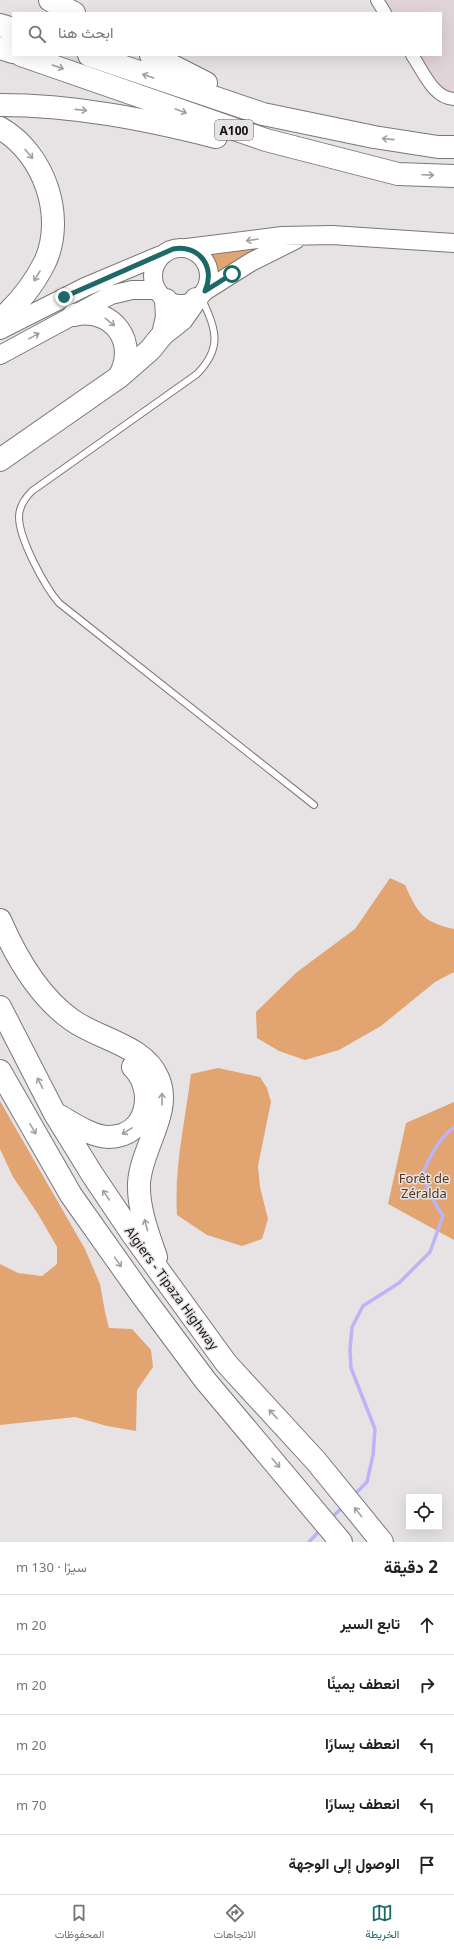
<!DOCTYPE html>
<html lang="ar">
<head>
<meta charset="utf-8">
<style>
  body { margin:0; font-family:"Noto Sans",Vazirmatn,sans-serif; background:#f2f2f2; color:#202124; direction:rtl }
  .controls { position:absolute; right:12px; bottom:12px; display:grid; overflow:hidden; border-radius:0px; box-shadow:0 4px 16px #0002 }
  .controls button { width:36px; height:36px; display:grid; place-items:center; padding:0; border:0; border-bottom:1px solid #e0e0e0; background:#fff; color:#202124; font:20px sans-serif }
  .stop { position:absolute; width:12px; height:12px; margin:-9px; border:3px solid #1d6967; border-radius:50%; background:#fff }
  .stop.end { background:#1d6967; border-color:#fff; box-shadow:0 1px 4px #0008 }
  .list { margin:0; padding:0; list-style:none }
  h2 { display:flex; justify-content:space-between; align-items:center; height:52px; margin:0; padding:0 16px; font-size:17px }
  h2 small { font-size:13px; font-weight:400; color:#757577 }
  .list li { display:grid; grid-template-columns:26px 1fr auto; gap:12px; align-items:center; box-sizing:border-box; height:60px; padding:0 16px; border-top:1px solid #e0e0e0 }
  .list b { display:block; font-size:15px; white-space:nowrap }
  .list em { font-size:13px; font-style:normal; color:#757577 }
  .icon { flex:none; width:22px; height:22px; fill:none; stroke:currentColor; stroke-width:2; stroke-linecap:round; stroke-linejoin:round }
  .map { position:relative; flex:none; width:454px; height:1542px; overflow:hidden; direction:ltr }
  .search { position:absolute; background:#fff; box-shadow:0 4px 16px #0002; left:12px; right:12px; top:12px; height:44px; display:flex; align-items:center; gap:10px; box-sizing:border-box; padding:0 14px; border-radius:0px; color:#757577; font-size:15px }
  .sheet { height:352px; background:#fff }
  nav { display:flex; justify-content:space-around; align-items:center; box-sizing:border-box; height:56px; border-top:1px solid #e0e0e0; background:#fff; font-size:11px; color:#757577 }
  nav a { display:grid; justify-items:center; gap:2px }
  nav .on { color:#1d6967 }
  .map>svg:first-child { display:block }
  .built { fill:#e1d4d9 }
  .green { fill:#e2a471 }
  .lines { fill:none; stroke-linecap:round; stroke-linejoin:round }
  .stream { stroke:#bcb4f7; stroke-width:3.5 }
  .lane-casing { stroke:#7b7778; stroke-width:8 }
  .street-casing { stroke:#7b7778; stroke-width:14 }
  .secondary-casing { stroke:#7b7778; stroke-width:20 }
  .highway-casing { stroke:#7b7778; stroke-width:24 }
  .lane { stroke:#fff; stroke-width:6 }
  .street { stroke:#fff; stroke-width:12 }
  .secondary { stroke:#fff; stroke-width:18 }
  .highway { stroke:#fff; stroke-width:22 }
  .oneway { stroke:#a0a0a0 }
  .route { stroke:#1d6967; stroke-width:5 }
  .labels { text-anchor:middle; dominant-baseline:central; stroke-width:3; stroke-linejoin:round; paint-order:stroke }
  .shield { fill:#e7e3e4; stroke:#525051; stroke-width:1 }
  .shield-label { font-size:12px; font-weight:bold; fill:#121112 }
  .park-label { font-size:13px; fill:#54361c; stroke:#e7e3e4 }
  .street-label { font-size:13px; fill:#121112; stroke:#e7e3e4 }
</style>
</head>
<body>
<div class="map">
<svg width="454" height="1542" viewBox="0 0 454 1542">
  <rect width="100%" height="100%" fill="#e7e3e4"/>
  <path class="built" d="M369,0H454V93L428,89L404,55H441V13H377Z"/>
  <path class="green" d="M275,244L218,276V268L208,255L246,247Z
    M390,878L405,885C418,913 422,922 454,929V972L435,982L381,1026L339,1050L305,1060L279,1051L257,1038L256,1012L297,972L355,929Z
    M218,1068L260,1077L267,1088L271,1102L258,1166L260,1187L268,1219L262,1239L242,1246L207,1235L177,1215C174,1167 185,1122 191,1074Z
    M0,1101L85,1249L100,1284L105,1312L109,1328L132,1329L151,1350L153,1367L137,1390L136,1431L107,1426L75,1417L0,1425V1264L18,1273L42,1276L57,1264V1247L38,1214L13,1177L0,1149Z
    M454,1102V1240L388,1204L406,1123Z"/>
  <g class="lines">
    <path class="stream" d="M354,1495L367,1482L373,1455L375,1429L351,1368L350,1350L352,1327L363,1306L399,1283L430,1252L443,1216L436,1205L422,1175C430,1156 438,1140 454,1127
      M331,1518L344,1506
      M309,1542L322,1528"/>
    <defs>
      <path id="lane" d="M202,299C216,330 223,347 197,374L32,491C25,498 19,507 19,517C19,539 45,587 59,603L314,805"/>
      <path id="street" d="M377,0L385,13
        M412,55C423,71 433,98 454,99"/>
      <path id="secondary" d="M153 276a28 28 0 1 1 56 0a28 28 0 1 1-56 0Z
        M187,248L282,236L332,235L454,243
        M205,291L251,262L295,240
        M0,330L85,287L161,255
        M0,355L111,295L132,290H157"/>
      <path id="highway" d="M50,0L74,13
        M0,25L13,29
        M0,48L13,52
        M21,55L266,140L398,174L454,176
        M89,55L263,114L374,137L438,147H454
        M151,55L206,83
        M0,105C73,105 145,119 216,137
        M0,128C44,153 66,216 45,262C34,284 18,304 0,320
        M74,315C113,306 139,343 119,377
        M163,334L167,317L166,300
        M0,460L119,377L150,350L163,334L182,319L196,299
        M0,920C16,957 38,996 72,1020C100,1040 144,1045 158,1078C173,1112 141,1148 139,1183C138,1208 148,1234 156,1257
        M0,1007L55,1114L92,1174L133,1235L226,1363L316,1461L382,1542
        M0,1071L71,1195L141,1294L205,1380L341,1542
        M56,1114C71,1122 91,1137 109,1137C147,1137 157,1091 133,1067"/>
    </defs>
    <use href="#lane" class="lane-casing"/>
    <use href="#street" class="street-casing"/>
    <use href="#secondary" class="secondary-casing"/>
    <use href="#highway" class="highway-casing"/>
    <use href="#lane" class="lane"/>
    <use href="#street" class="street"/>
    <use href="#secondary" class="secondary"/>
    <use href="#highway" class="highway"/>
  </g>
  <defs><path id="oneway-shaft" d="M-6 0H5M1.5-3L5.5 0L1.5 3" fill="none" stroke-width="1.6" stroke-linecap="round" stroke-linejoin="round"/></defs>
  <g class="oneway">
    <use href="#oneway-shaft" transform="translate(58 67) rotate(19)"/>
    <use href="#oneway-shaft" transform="translate(148 76) rotate(-161)"/>
    <use href="#oneway-shaft" transform="translate(81 110) rotate(6)"/>
    <use href="#oneway-shaft" transform="translate(181 111) rotate(20)"/>
    <use href="#oneway-shaft" transform="translate(388 139) rotate(-174)"/>
    <use href="#oneway-shaft" transform="translate(29 154) rotate(50)"/>
    <use href="#oneway-shaft" transform="translate(428 175) rotate(2)"/>
    <use href="#oneway-shaft" transform="translate(252 240) rotate(171)"/>
    <use href="#oneway-shaft" transform="translate(37 276) rotate(121)"/>
    <use href="#oneway-shaft" transform="translate(110 322) rotate(38)"/>
    <use href="#oneway-shaft" transform="translate(34 336) rotate(-29)"/>
    <use href="#oneway-shaft" transform="translate(40 1083) rotate(-117)"/>
    <use href="#oneway-shaft" transform="translate(162 1099) rotate(-90)"/>
    <use href="#oneway-shaft" transform="translate(33 1129) rotate(60)"/>
    <use href="#oneway-shaft" transform="translate(127 1131) rotate(148)"/>
    <use href="#oneway-shaft" transform="translate(106 1195) rotate(-124)"/>
    <use href="#oneway-shaft" transform="translate(146 1225) rotate(-105)"/>
    <use href="#oneway-shaft" transform="translate(118 1262) rotate(55)"/>
    <use href="#oneway-shaft" transform="translate(273 1414) rotate(-133)"/>
    <use href="#oneway-shaft" transform="translate(276 1463) rotate(50)"/>
    <use href="#oneway-shaft" transform="translate(358 1512) rotate(-129)"/>
  </g>
  <g class="lines">
    <path class="route" d="M64,297L173,249C199,244 216,267 205,291L232,274"/>
  </g>
  <g class="labels">
    <rect class="shield" x="215" y="120" width="38" height="20" rx="3"/>
    <g class="shield-label">
      <text x="234" y="130">A100</text>
    </g>
    <g class="park-label">
      <text x="424" y="1178">Forêt de<tspan x="424" dy="15">Zéralda</tspan></text>
    </g>
    <g class="street-label">
      <text transform="translate(172 1288) rotate(54)">Algiers - Tipaza Highway</text>
    </g>
  </g>
</svg>
<div class="controls">
<button><svg class="icon" aria-label="locate" viewBox="0 0 24 24"><circle cx="12" cy="12" r="6"/><path d="M12 2v4M12 18v4M2 12h4M18 12h4"/></svg></button>
</div>
<div class="stop" style="left:232px;top:274px"></div>
<div class="stop end" style="left:64px;top:297px"></div>
<div class="search"><svg class="icon" aria-label="search" viewBox="0 0 24 24"><circle cx="10" cy="10" r="6"/><path d="M15 15l6 6"/></svg>ابحث هنا</div>
</div>
<section class="sheet">
<h2>2 دقيقة<small>سيرًا · 130 m</small></h2>
<ul class="list">
<li><svg class="icon" aria-label="ahead" viewBox="0 0 24 24"><path d="M12 20V5M6 11l6-6 6 6"/></svg><div><b>تابع السير</b></div><em>20 m</em></li>
<li><svg class="icon" aria-label="right" viewBox="0 0 24 24"><path d="M7 20v-9h11M14 6l5 5-5 5"/></svg><div><b>انعطف يمينًا</b></div><em>20 m</em></li>
<li><svg class="icon" aria-label="left" viewBox="0 0 24 24"><path d="M17 20v-9H6M10 6l-5 5 5 5"/></svg><div><b>انعطف يسارًا</b></div><em>20 m</em></li>
<li><svg class="icon" aria-label="left" viewBox="0 0 24 24"><path d="M17 20v-9H6M10 6l-5 5 5 5"/></svg><div><b>انعطف يسارًا</b></div><em>70 m</em></li>
<li><svg class="icon" aria-label="arrive" viewBox="0 0 24 24"><path d="M6 21V4h12l-3 4 3 4H6"/></svg><div><b>الوصول إلى الوجهة</b></div></li>
</ul>
</section>
<nav>
<a class="on"><svg class="icon" aria-label="map" viewBox="0 0 24 24"><path d="M3 6l6-2 6 2 6-2v14l-6 2-6-2-6 2zM9 4v14M15 6v14"/></svg>الخريطة</a>
<a><svg class="icon" aria-label="directions" viewBox="0 0 24 24"><path d="M12 3l9 9-9 9-9-9zM9 14v-3h6M13 9l2 2-2 2"/></svg>الاتجاهات</a>
<a><svg class="icon" aria-label="saved" viewBox="0 0 24 24"><path d="M7 4h10v16l-5-4-5 4z"/></svg>المحفوظات</a>
</nav>
</body>
</html>
